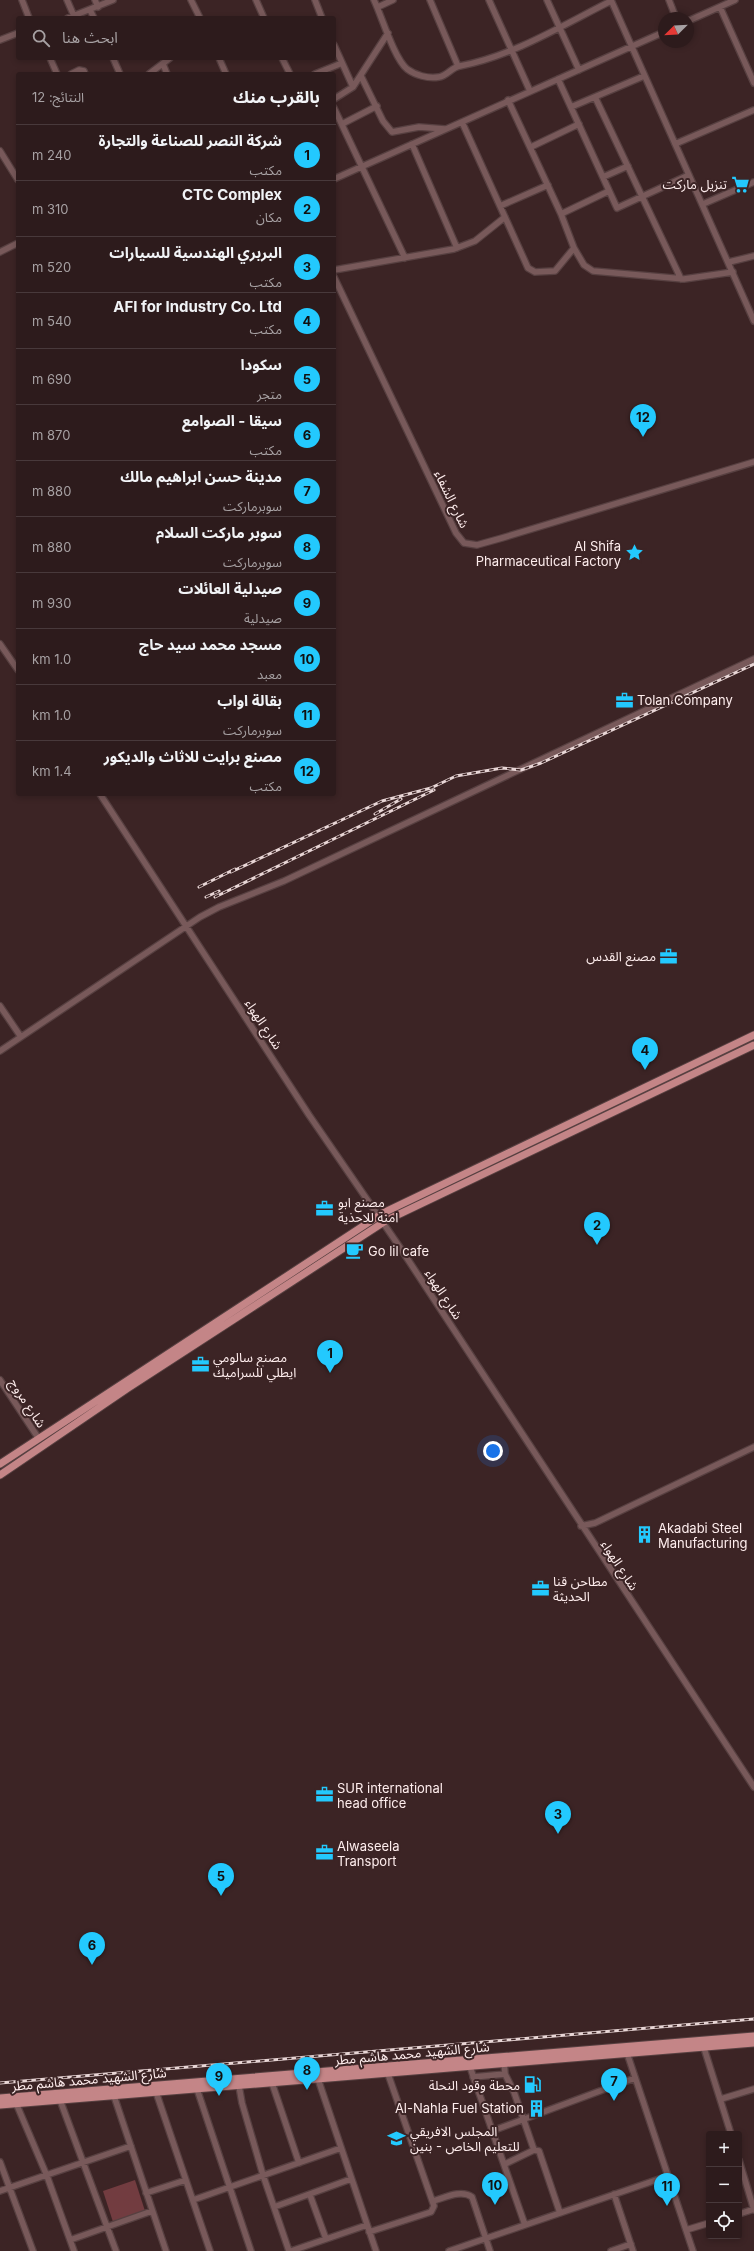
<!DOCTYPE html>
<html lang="ar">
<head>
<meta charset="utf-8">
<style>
  body { margin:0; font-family:Inter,"Noto Sans Arabic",sans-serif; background:#392829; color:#f1f3f6; direction:rtl }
  .controls { position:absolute; right:12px; bottom:12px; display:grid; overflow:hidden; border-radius:4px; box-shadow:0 2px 6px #0003 }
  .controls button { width:36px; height:36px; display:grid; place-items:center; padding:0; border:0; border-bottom:1px solid #48393b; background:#2d1b1c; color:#f1f3f6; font:20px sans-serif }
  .compass { position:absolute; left:658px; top:12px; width:36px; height:36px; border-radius:50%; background:#2d1b1c; box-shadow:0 2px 6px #0003; rotate:246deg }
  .you { position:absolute; left:493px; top:1451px; width:14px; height:14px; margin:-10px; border:3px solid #fff; border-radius:50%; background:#1a73e8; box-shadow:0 0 0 6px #1a73e833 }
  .badge { display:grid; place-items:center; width:26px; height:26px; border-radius:50%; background:#23c9fe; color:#111; font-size:13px; font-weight:700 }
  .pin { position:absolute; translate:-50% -33px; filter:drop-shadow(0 1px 2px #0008) }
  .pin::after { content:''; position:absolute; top:21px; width:14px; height:12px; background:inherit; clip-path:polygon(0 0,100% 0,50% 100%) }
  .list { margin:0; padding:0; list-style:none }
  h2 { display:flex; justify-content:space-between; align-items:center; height:52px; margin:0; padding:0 16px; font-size:17px }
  h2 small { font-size:13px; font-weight:400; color:#a7a1a3 }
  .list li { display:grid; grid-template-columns:26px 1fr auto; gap:12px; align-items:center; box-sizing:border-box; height:56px; padding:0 16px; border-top:1px solid #48393b }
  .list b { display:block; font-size:15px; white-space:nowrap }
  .list p { margin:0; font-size:13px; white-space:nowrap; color:#a7a1a3 }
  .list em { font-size:13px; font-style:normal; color:#a7a1a3 }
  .icon { flex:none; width:22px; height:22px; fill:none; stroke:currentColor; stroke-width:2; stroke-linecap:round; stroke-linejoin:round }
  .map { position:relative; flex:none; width:754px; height:2251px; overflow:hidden; direction:ltr }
  .search { position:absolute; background:#2d1b1c; box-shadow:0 2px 6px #0003; left:16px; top:16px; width:320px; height:44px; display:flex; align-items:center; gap:10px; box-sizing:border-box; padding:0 14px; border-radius:4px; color:#a7a1a3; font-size:15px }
  .panel { position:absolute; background:#2d1b1c; box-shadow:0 2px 6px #0003; left:16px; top:72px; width:320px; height:724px; border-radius:4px; direction:rtl }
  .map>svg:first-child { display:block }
  .green { fill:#723c40 }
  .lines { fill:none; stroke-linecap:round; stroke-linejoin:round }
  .minor-casing { stroke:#574041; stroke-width:8 }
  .major-casing { stroke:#574041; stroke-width:9 }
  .minor { stroke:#78595a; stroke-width:5.5 }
  .major { stroke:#c48587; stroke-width:7 }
  .rail-casing { stroke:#e8d6d6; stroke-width:3 }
  .rail { stroke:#3c2425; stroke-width:1.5; stroke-dasharray:4.5; stroke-linecap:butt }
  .labels { text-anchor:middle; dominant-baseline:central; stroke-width:4; stroke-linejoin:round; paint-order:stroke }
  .poi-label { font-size:13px; fill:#feeded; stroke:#3c2425; text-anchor:start }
  .street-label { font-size:13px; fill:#feeded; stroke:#3c2425 }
</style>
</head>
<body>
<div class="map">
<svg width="754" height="2251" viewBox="0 0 754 2251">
  <rect width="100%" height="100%" fill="#3c2425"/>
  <path class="green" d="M135,2180L145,2211L113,2222L103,2191Z"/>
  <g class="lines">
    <defs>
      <path id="minor" d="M22,0L29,18
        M67,0L74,16
        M95,0L98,7
        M191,0L200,18
        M256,0L264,18
        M315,0L322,18
        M374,0C382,17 394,58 407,69C415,75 428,79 439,77C447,76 452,67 460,66C513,56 563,25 611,1
        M430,0L458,66
        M489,0L530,91
        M547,0L579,70
        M611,0L754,321
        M669,0L676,18
        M378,7L393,0
        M720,7L754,83
        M90,10L94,18
        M68,18L113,0
        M688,21L735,0
        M0,40L18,33
        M334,45L353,87
        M50,58L57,74
        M113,58L120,74
        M219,58L226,74
        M282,58L290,74
        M163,64L167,74
        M71,74L79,70L84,71L85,74
        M149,74L170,58
        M315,74L342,63
        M361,76L383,121L392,132L419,127L445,129
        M558,79L617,208L689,175
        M595,97L681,279
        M334,99L353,87L388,33
        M508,100L561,214L574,248L584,265L593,271L684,279L733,272
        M571,107L644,76
        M334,108L405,258
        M462,122L528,268L535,272L555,271L574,248
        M342,124L377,106
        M412,144L457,248
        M675,144L754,110
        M531,147L579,124
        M0,151L18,180
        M603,177L628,166
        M334,179L664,32
        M703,204L754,182
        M500,206L548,185
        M561,214L609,191
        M0,252L18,243
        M729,262L754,256
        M334,270L454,249L475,241L505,217
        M334,277L446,512L456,533L464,543L477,545L502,538L754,462
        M0,644L18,670
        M100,794L309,1115L399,1246L754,1787
        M0,1006L21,1037
        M0,1051L200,917L219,907L284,881L754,659
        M0,1380L39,1439
        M581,1526L595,1523L754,1447
        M704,2048L731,2134
        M626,2050L693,2251
        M504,2060L505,2074L514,2092L534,2150
        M470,2067L525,2225
        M473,2077L505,2074
        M318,2079L376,2251
        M272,2083L299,2163
        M239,2086L242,2103L263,2175L289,2251
        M197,2089L251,2251
        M156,2092L210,2251
        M114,2096L166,2251
        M721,2099L754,2089
        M60,2100L116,2251
        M16,2103L47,2176L74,2251
        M492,2131L635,2078
        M739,2160L754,2210
        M0,2162L33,2251
        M505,2164L534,2150L539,2151L560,2213
        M0,2191L131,2146
        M146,2193L186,2180
        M614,2194L633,2251
        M310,2195L326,2239
        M193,2200L341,2148
        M433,2201C444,2198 461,2189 472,2197L490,2251
        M274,2207L351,2179
        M739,2214L754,2209
        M686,2230L709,2223
        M369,2232L431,2212L434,2206L388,2074
        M70,2240L152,2211
        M291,2251L367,2225
        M449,2251L668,2176
        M611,2251L631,2244"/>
      <path id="major" d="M0,1464L383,1213L754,1035
        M0,1475L128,1388L387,1220L754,1045
        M0,2098L754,2036
        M0,2105L754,2043"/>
    </defs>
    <use href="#minor" class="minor-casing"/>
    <use href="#major" class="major-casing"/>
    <use href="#minor" class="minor"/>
    <use href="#major" class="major"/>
    <defs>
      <path id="rail" d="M375,814L401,799
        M231,872L382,801L431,788L456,776L502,768L521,770L541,763L754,664
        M199,887L235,869
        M206,897L219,891
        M215,897L434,790
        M0,2083L754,2019"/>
    </defs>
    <use href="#rail" class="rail-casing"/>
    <use href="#rail" class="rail"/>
  </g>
  <defs>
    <symbol id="supermarket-bare" viewBox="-9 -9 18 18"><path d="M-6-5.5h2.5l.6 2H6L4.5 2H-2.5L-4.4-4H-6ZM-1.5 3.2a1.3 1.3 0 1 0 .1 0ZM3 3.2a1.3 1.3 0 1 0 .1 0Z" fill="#23c9fe" stroke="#3c2425" stroke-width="2.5" paint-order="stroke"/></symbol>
    <symbol id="sight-bare" viewBox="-9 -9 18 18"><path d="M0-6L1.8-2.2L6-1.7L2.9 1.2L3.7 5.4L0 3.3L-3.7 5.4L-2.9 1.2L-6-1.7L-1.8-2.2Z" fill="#23c9fe" stroke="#3c2425" stroke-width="2.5" paint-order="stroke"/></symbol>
    <symbol id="office-bare" viewBox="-9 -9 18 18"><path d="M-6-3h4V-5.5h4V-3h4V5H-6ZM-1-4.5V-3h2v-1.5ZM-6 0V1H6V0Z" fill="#23c9fe" stroke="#3c2425" stroke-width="2.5" paint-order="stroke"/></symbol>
    <symbol id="cafe-bare" viewBox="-9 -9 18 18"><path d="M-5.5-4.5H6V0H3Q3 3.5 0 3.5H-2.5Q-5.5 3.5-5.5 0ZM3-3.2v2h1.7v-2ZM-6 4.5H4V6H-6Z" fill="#23c9fe" stroke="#3c2425" stroke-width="2.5" paint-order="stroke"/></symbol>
    <symbol id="building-bare" viewBox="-9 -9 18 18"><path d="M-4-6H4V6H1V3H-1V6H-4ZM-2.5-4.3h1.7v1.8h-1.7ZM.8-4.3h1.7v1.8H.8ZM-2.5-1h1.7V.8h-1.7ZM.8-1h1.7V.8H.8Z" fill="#23c9fe" stroke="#3c2425" stroke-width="2.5" paint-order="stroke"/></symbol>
    <symbol id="fuel-bare" viewBox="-9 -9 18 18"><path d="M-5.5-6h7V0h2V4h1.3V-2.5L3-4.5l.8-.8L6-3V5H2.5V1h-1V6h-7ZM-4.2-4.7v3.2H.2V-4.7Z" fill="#23c9fe" stroke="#3c2425" stroke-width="2.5" paint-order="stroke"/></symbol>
    <symbol id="school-bare" viewBox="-9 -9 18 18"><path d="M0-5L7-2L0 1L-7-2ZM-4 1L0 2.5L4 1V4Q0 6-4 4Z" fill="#23c9fe" stroke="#3c2425" stroke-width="2.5" paint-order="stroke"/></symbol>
  </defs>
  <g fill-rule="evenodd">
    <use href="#supermarket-bare" x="728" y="172" width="25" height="25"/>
    <use href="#sight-bare" x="622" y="540" width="25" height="25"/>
    <use href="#office-bare" x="612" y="688" width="25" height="25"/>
    <use href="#office-bare" x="656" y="944" width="25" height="25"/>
    <use href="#office-bare" x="312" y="1196" width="25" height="25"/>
    <use href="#cafe-bare" x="342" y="1238" width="25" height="25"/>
    <use href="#office-bare" x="188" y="1352" width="25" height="25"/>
    <use href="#building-bare" x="632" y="1522" width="25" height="25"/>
    <use href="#office-bare" x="528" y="1576" width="25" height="25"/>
    <use href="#office-bare" x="312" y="1782" width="25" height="25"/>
    <use href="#office-bare" x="312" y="1840" width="25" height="25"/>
    <use href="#fuel-bare" x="520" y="2072" width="25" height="25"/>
    <use href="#building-bare" x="524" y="2096" width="25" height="25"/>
    <use href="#school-bare" x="384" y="2126" width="25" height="25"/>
  </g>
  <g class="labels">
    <g class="poi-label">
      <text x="727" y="184" text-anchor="end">تنزيل ماركت</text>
      <text x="621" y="546" text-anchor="end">Al Shifa<tspan x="621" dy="15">Pharmaceutical Factory</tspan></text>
      <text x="637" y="700">Tolan Company</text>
      <text x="656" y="956" text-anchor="end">مصنع القدس</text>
      <text x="338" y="1202">مصنع ابو<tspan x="338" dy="15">امنة للاحذية</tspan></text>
      <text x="368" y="1251">Go lil cafe</text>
      <text x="213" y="1357">مصنع سالومي<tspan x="213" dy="15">ايطلي للسراميك</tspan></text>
      <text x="658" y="1528">Akadabi Steel<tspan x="658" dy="15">Manufacturing</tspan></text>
      <text x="553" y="1581">مطاحن قنا<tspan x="553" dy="15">الحديثة</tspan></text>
      <text x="337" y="1788">SUR international<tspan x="337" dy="15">head office</tspan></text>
      <text x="337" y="1846">Alwaseela<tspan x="337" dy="15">Transport</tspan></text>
      <text x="520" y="2085" text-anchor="end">محطة وقود النحلة</text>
      <text x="524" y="2108" text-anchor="end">Al-Nahla Fuel Station</text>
      <text x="410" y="2131">المجلس الافريقي<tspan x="410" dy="15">للتعليم الخاص - بنين</tspan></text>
    </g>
    <g class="street-label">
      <text transform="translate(452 499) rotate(64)">شارع الشفاء</text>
      <text transform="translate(264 1024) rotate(57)">شارع الهواء</text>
      <text transform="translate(444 1294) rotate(57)">شارع الهواء</text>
      <text transform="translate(28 1403) rotate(57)">شارع مروج</text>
      <text transform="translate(620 1565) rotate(57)">شارع الهواء</text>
      <text transform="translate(412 2053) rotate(-5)">شارع الشهيد محمد هاشم مطر</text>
      <text transform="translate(89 2079) rotate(-5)">شارع الشهيد محمد هاشم مطر</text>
    </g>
  </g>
</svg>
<div class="controls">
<button>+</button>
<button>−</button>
<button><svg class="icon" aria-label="locate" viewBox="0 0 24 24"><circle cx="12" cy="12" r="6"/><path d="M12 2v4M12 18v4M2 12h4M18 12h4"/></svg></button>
</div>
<svg class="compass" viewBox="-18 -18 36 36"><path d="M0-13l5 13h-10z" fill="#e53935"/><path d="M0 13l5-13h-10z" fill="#a7a1a3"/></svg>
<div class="you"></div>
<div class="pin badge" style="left:330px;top:1373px">1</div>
<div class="pin badge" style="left:597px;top:1245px">2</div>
<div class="pin badge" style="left:558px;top:1834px">3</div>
<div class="pin badge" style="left:645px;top:1070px">4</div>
<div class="pin badge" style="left:221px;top:1896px">5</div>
<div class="pin badge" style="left:92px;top:1965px">6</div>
<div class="pin badge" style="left:614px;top:2101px">7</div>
<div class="pin badge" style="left:307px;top:2090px">8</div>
<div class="pin badge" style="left:219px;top:2096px">9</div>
<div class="pin badge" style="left:495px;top:2205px">10</div>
<div class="pin badge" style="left:667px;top:2206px">11</div>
<div class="pin badge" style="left:643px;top:437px">12</div>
<div class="search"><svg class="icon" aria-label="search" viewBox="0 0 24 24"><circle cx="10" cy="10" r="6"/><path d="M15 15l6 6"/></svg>ابحث هنا</div>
<section class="panel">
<h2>بالقرب منك<small>النتائج: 12</small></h2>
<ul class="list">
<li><span class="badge">1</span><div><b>شركة النصر للصناعة والتجارة</b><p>مكتب</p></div><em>240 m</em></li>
<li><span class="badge">2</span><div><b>CTC Complex</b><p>مكان</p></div><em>310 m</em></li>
<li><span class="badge">3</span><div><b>البربري الهندسية للسيارات</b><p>مكتب</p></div><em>520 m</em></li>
<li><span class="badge">4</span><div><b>AFI for Industry Co. Ltd</b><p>مكتب</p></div><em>540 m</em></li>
<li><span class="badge">5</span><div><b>سكودا</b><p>متجر</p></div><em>690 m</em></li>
<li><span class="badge">6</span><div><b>سيقا - الصوامع</b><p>مكتب</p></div><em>870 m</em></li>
<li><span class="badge">7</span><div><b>مدينة حسن ابراهيم مالك</b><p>سوبرماركت</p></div><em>880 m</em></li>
<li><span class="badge">8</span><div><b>سوبر ماركت السلام</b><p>سوبرماركت</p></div><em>880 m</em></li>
<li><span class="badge">9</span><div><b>صيدلية العائلات</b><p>صيدلية</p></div><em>930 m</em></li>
<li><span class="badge">10</span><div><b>مسجد محمد سيد حاج</b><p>معبد</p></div><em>1.0 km</em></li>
<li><span class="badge">11</span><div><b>بقالة اواب</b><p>سوبرماركت</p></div><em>1.0 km</em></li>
<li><span class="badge">12</span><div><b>مصنع برايت للاثاث والديكور</b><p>مكتب</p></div><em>1.4 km</em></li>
</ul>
</section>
</div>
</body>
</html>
